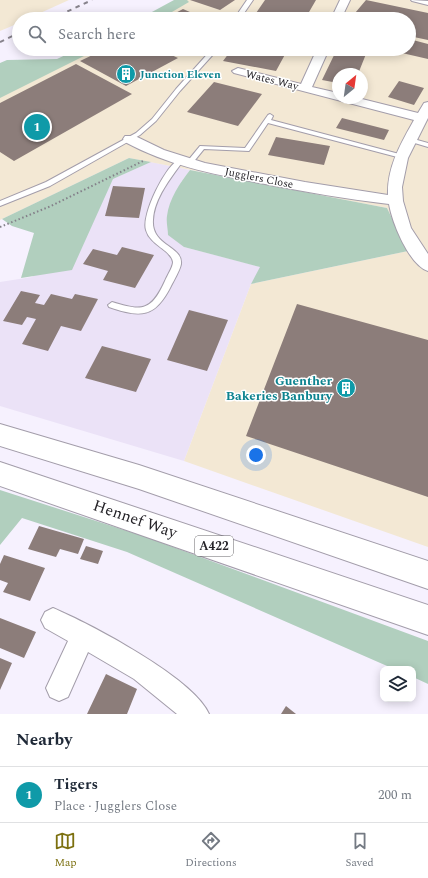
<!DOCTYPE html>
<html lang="en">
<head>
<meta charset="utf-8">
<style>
  body { margin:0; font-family:Spectral,serif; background:#f2f2f3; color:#1f2937 }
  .controls { position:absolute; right:12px; bottom:12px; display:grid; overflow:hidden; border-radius:8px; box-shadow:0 2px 10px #0003 }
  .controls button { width:36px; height:36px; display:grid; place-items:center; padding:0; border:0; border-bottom:1px solid #e0e1e3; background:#fff; color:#1f2937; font:20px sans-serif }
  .compass { position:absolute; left:332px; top:68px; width:36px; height:36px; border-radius:50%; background:#fff; box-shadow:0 2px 10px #0003; rotate:29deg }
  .you { position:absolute; left:256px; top:455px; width:14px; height:14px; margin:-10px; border:3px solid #fff; border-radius:50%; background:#1a73e8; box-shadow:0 0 0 6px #1a73e833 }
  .badge { display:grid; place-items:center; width:26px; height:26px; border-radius:50%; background:#7c700f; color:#fff; font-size:13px; font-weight:700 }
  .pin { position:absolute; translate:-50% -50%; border:2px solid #fff; box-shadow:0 1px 4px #0006 }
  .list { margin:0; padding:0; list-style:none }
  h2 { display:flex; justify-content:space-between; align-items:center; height:52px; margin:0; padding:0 16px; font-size:17px }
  h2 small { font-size:13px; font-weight:400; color:#747a83 }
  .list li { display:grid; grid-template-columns:26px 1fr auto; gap:12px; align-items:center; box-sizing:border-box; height:56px; padding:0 16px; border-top:1px solid #e0e1e3 }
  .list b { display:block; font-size:15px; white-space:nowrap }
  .list p { margin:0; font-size:13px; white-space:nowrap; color:#747a83 }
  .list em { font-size:13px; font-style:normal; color:#747a83 }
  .icon { flex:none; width:22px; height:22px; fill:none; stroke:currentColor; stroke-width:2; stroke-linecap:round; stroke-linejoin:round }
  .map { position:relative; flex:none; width:428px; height:714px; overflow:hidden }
  .search { position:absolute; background:#fff; box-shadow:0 2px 10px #0003; left:12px; right:12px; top:12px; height:44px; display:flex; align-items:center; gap:10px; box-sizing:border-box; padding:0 14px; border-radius:22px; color:#747a83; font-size:15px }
  .sheet { height:108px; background:#fff }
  nav { display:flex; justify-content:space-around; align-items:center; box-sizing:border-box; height:56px; border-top:1px solid #e0e1e3; background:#fff; font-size:11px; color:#747a83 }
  nav a { display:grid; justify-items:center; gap:2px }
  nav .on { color:#7c700f }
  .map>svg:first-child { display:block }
  .built { fill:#ebe2f7 }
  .industrial { fill:#f3e8d4; fill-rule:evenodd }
  .green { fill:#b1cfbe }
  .building { fill:#8c7d7a }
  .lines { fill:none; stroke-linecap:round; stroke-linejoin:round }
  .service-casing { stroke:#a39daa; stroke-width:2 }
  .minor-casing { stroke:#a39daa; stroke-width:2 }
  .trunk-casing { stroke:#a39daa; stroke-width:2 }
  .path { stroke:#84818a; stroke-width:2; stroke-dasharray:1.5 2.5; stroke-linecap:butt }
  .service { fill:#fff; fill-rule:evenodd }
  .minor { fill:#fff; fill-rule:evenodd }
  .trunk { fill:#fff; fill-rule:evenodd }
  .rail { stroke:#87838c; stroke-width:2; stroke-dasharray:4.5 4.5; stroke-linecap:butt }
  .labels { text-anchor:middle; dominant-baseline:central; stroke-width:3; stroke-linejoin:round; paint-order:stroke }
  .far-culture-label { font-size:11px; font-weight:bold; fill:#0d838f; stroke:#fff; text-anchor:start }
  .far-street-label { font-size:11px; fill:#252328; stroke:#fff }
  .shield { fill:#fff; stroke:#666568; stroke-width:1 }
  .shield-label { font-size:12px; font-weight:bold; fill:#252328 }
  .culture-label { font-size:13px; font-weight:bold; fill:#0d838f; stroke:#fff; text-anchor:end }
  .near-street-label { font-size:16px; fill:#252328; stroke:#fff }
</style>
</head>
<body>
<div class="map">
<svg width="428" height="714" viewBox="0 0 428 714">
  <rect width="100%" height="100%" fill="#f6f1fe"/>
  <path class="built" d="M151,162L190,170L181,182L184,247L261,267L251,284L184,461L0,406V282L32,277L95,216L113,179Z"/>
  <path class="industrial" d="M0,0H69L27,19H19V23L0,31Z
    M179,0H428V547L184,461L251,284L408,251L387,208L129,158L0,220V91L83,49H409V19H142ZM338,74H362V98H338Z"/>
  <path class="green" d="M174,0H187L189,2L160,19H139Z
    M78,49H98L0,98V63L7,60L57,59Z
    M129,158L151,162L113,179L72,270L21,278L34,233L12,226L2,219Z
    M190,170L387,208L408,251L251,284L260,267L184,247L168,235C168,229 166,222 167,216C169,199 180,183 190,170Z
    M0,490L146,537L428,641V684L413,677V669H394L127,552L22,518L0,545Z"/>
  <path class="building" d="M190,0H235L220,10Z
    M265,0H316L305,19H252Z
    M366,0L428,13V40L409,36V19H350Z
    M183,9L206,19H164Z
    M409,39L428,44V59L389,50L409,49Z
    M105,49H170L165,52L178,58L126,86L80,61Z
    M232,49H288L276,71L223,61Z
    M337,49H368L358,74H338V83L322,80Z
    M76,64L132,94L14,161L0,152V103Z
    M399,81L424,88L414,105L388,97Z
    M214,82L262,94L238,126L187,112Z
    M342,118L389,130L384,140L336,128Z
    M276,137L330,146L324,165L268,155Z
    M113,186L145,188L139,218L105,216Z
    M122,247L154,255L135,288L103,280L108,271L83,264L93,249L117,255Z
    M21,291L40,295L35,303L44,305L51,294L72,299L75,294L98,299L81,331L61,326L48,351L22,344L36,319L27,317L22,325L3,321Z
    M297,304L428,340V497L246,436Z
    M189,310L228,320L207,371L167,360Z
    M102,346L151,359L136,392L85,378Z
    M39,526L84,539L78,554L60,549L56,557L28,549Z
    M86,546L103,551L98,564L80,559Z
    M4,555L45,568L30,601L3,592L8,583L0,580V564Z
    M0,618L36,632L24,658L0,648Z
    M0,658L12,663L0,690Z
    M106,674L137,689L127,714H87Z
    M286,706L296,714H281Z"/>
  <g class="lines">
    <defs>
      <path id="service" d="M247,0H253L240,19H234Z
        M411,0L428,1V5L412,1Z
        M212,49H218L180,91L156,121L140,135L50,186L0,206V201L46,182L136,133L152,119L176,89Z
        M270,114L273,116L271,120L403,155L404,156L401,158L268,123L249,151L204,149L191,165H187L186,163L200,146L245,148L268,115Z
        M410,138L428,143V147L408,141V139Z
        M180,159L183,161C171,178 154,198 153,220C151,246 183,246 181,264C180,270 174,280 171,286C155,318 141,318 109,307L108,305L112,302C142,311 151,312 165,281C167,276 173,267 173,262C171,250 150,245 146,230C141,215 166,164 180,159Z"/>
      <path id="minor" d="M340,0H350L341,19H331Z
        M317,49H329L312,87L338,93V98H358L418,113L424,103L428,102V118L408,158L402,187L403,201L411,228L428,254V271C409,265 392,222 389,204C347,199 306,192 265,184C217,175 169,166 125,142L123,139L125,136H135L164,150L205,163L305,182L388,195C387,167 401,143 414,120L234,73L232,71L238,68L301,84Z
        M53,608C90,624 194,678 209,714H177L134,679L88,652L68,697L59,701L50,697L46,688L68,641L45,628L41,620L45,612Z"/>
      <path id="trunk" d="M0,424L139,465L428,561V589L139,489L0,446Z
        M0,462L428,605V635L0,486Z"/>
    </defs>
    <use href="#service" class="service-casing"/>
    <use href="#minor" class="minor-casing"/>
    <use href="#trunk" class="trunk-casing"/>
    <path class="path" d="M0,227L51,206L143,161"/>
    <use href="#service" class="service"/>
    <use href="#minor" class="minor"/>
    <use href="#trunk" class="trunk"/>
    <path class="rail" d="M41,19L55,13
      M51,19L92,0
      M0,42L19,33"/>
  </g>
  <defs>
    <symbol id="building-disc" viewBox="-11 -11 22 22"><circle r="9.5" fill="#0f9aa8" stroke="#fff"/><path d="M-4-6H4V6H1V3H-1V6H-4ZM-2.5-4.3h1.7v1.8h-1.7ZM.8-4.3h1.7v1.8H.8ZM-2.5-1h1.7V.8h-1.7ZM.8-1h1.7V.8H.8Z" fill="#fff"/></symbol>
  </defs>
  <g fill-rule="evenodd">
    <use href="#building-disc" x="115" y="63" width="22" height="22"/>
    <use href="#building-disc" x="335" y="377" width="22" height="22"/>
  </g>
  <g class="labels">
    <g class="far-culture-label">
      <text x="140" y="74">Junction Eleven</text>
    </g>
    <g class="far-street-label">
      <text transform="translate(272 80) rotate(14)">Wates Way</text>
      <text transform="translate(259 178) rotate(11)">Jugglers Close</text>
    </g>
    <rect class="shield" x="195" y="536" width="38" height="20" rx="3"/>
    <g class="shield-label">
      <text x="214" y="546">A422</text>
    </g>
    <g class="culture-label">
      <text x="332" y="381">Guenther<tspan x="332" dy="15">Bakeries Banbury</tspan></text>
    </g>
    <g class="near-street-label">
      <text transform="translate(135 519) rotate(19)">Hennef Way</text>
    </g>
  </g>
</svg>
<div class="controls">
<button><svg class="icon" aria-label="layers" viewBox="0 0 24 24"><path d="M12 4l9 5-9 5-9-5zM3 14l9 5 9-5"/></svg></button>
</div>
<svg class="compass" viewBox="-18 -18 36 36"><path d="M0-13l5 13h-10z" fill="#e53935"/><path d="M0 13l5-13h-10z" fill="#747a83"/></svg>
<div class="you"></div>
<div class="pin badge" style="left:37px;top:127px;background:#0f9aa8">1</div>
<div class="search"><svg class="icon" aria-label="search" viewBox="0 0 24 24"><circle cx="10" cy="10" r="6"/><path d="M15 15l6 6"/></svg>Search here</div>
</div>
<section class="sheet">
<h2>Nearby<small></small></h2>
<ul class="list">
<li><span class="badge" style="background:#0f9aa8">1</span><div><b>Tigers</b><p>Place · Jugglers Close</p></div><em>200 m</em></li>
</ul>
</section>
<nav>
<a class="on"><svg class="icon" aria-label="map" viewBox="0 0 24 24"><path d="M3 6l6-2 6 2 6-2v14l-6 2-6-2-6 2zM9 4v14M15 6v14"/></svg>Map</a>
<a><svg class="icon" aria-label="directions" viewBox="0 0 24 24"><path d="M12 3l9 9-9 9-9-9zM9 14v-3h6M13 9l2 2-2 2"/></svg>Directions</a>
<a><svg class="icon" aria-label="saved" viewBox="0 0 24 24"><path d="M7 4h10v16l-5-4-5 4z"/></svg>Saved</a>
</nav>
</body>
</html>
